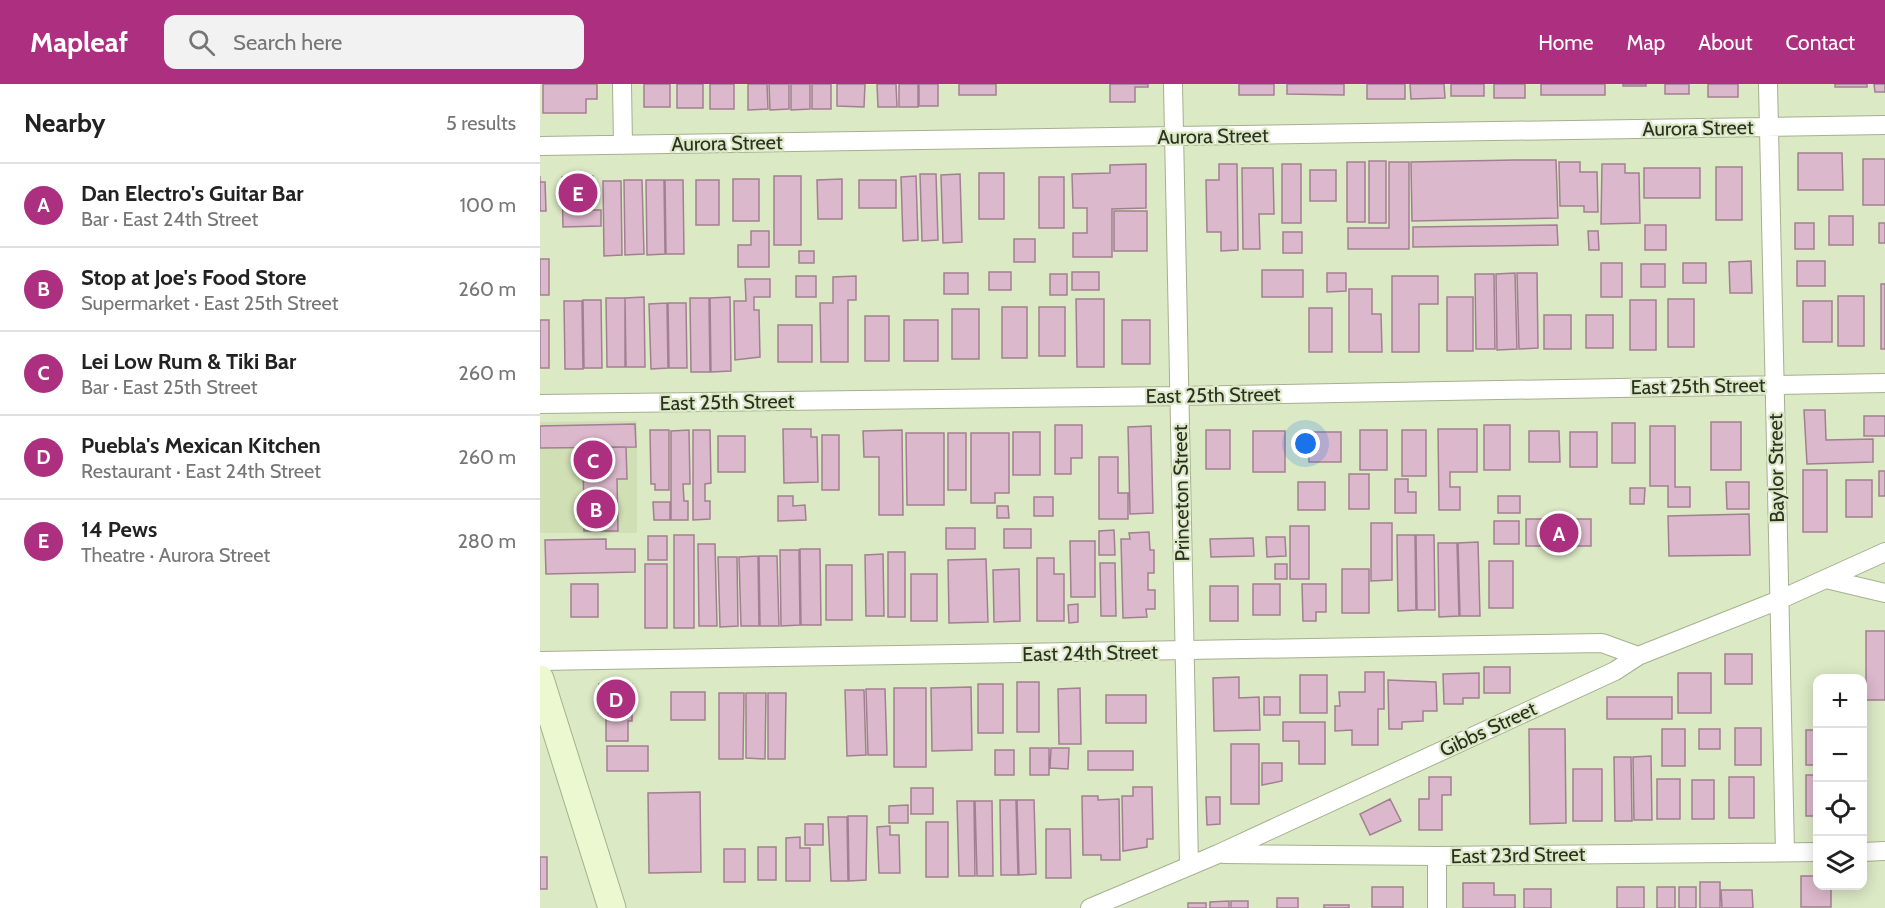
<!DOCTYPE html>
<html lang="en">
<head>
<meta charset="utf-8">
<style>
  body { margin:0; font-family:Cabin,sans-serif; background:#f2f2f2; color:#222 }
  .controls { position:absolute; right:18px; bottom:18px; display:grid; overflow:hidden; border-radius:12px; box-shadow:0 3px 15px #0003 }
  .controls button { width:54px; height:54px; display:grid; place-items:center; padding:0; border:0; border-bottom:2px solid #e0e0e0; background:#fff; color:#222; font:30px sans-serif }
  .you { position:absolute; left:766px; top:360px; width:21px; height:21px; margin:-15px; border:4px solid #fff; border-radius:50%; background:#1a73e8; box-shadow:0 0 0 9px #1a73e833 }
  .badge { display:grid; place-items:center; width:39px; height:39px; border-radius:50%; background:#ac2f80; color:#fff; font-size:20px; font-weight:700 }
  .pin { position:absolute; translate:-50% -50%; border:3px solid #fff; box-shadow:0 2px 6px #0006 }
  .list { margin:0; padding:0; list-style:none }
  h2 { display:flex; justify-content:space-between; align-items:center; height:78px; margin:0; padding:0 24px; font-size:26px }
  h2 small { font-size:20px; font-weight:400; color:#767676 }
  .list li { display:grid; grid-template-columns:39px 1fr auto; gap:18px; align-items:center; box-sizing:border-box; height:84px; padding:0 24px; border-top:2px solid #e0e0e0 }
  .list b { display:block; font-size:22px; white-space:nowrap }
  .list p { margin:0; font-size:20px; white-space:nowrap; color:#767676 }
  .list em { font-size:20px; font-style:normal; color:#767676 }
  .icon { flex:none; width:33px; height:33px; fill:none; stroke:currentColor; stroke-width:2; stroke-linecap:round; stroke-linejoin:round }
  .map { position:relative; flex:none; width:1345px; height:824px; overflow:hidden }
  header { display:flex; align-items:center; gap:36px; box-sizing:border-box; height:84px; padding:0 30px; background:#ac2f80; color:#fff }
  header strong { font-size:28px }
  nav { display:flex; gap:33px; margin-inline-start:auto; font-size:21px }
  .search { width:420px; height:54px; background:#f2f2f2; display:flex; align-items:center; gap:15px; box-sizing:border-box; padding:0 21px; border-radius:12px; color:#767676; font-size:22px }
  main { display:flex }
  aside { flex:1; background:#fff }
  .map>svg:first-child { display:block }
  .built { fill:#d0dfb4 }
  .building { fill:#dbb8cb; stroke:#a27f91; stroke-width:1.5 }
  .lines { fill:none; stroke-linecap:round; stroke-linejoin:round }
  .minor-casing { stroke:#a5b08e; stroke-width:20 }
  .secondary-casing { stroke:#a5b08e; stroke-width:29 }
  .minor { stroke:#fff; stroke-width:18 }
  .secondary { stroke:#ecf8cf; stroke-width:27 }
  .labels { text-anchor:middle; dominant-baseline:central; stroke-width:4.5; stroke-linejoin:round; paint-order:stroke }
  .street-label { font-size:20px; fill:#2b3022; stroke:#dce9c5 }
</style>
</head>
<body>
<header>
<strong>Mapleaf</strong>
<div class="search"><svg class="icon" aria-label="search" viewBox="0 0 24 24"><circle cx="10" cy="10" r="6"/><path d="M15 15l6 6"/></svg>Search here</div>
<nav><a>Home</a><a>Map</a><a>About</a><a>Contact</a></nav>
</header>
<main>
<aside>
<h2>Nearby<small>5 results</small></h2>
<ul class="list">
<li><span class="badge">A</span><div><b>Dan Electro's Guitar Bar</b><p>Bar · East 24th Street</p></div><em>100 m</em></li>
<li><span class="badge">B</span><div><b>Stop at Joe's Food Store</b><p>Supermarket · East 25th Street</p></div><em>260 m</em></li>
<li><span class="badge">C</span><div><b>Lei Low Rum &amp; Tiki Bar</b><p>Bar · East 25th Street</p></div><em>260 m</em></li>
<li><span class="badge">D</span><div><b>Puebla's Mexican Kitchen</b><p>Restaurant · East 24th Street</p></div><em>260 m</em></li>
<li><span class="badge">E</span><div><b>14 Pews</b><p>Theatre · Aurora Street</p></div><em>280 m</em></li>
</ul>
</aside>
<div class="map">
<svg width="1345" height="824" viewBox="0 0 1345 824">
  <rect width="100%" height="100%" fill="#dce9c5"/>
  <path class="built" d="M97,337V449H0V338Z"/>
  <path class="building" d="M3,0H57V15H46V29H3Z
    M104,0H130V23H104Z
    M137,0H163V24H137Z
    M170,0H194V25H170Z
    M208,0H227L228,25L208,26Z
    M229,0H249V25L230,26Z
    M251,0H270V25L251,26Z
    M272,0H291V25H272Z
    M297,0H325L324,23L297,22Z
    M337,0H356L357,23H338Z
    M359,0H378V23H359Z
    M379,0H398V22H379Z
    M419,0H456V11H419Z
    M570,0H608V3H595V18H570Z
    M699,0H734V11H699Z
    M747,0H804V11L747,10Z
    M827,0H865V15H827Z
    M870,0H904L905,14L871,15Z
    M911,0H944V12H911Z
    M954,0H985V14H954Z
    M1001,0H1065V11H1001Z
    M1083,0H1106V2H1083Z
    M1125,0H1149V10H1125Z
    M1168,0H1198V13H1168Z
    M1295,0H1327V3H1295Z
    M1334,0H1345V8H1335Z
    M1258,69H1302L1303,106H1258Z
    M1323,75H1345V121H1323Z
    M975,76H1016L1018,134L872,137L871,78Z
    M829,77H846V139H829Z
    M807,78H825V138H807Z
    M849,78H869V165H808V144H849Z
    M1019,78H1040V88H1057L1058,128H1044V122H1020Z
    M606,80V124L572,125V173H533V149H547V124H533L532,90L570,89V81Z
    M679,80H697L698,166L681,167V148H667L666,96H679Z
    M742,80H761V139H742Z
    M1062,80H1085V89H1099L1100,139L1061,140Z
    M1176,83H1202V136H1176Z
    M702,84H733L734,130H719L720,165H703Z
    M1104,84H1160V114H1104Z
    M770,86H796V117H770Z
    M439,89H464V135H439Z
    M380,90H396L398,156L382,157Z
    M420,90L422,158L403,159L401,91Z
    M0,92V98H5L6,127H0Z
    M53,92V126H61V142L23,143L22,93Z
    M234,92H261V161H234Z
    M376,92L378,156L363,157L361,93Z
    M499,93H524V144H499Z
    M193,95H219V137H193Z
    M302,95V135H278L277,96Z
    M84,96H102L104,170L85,171Z
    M106,96H124L125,170L107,171Z
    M125,96H143L144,170H126Z
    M156,96H179V141H156Z
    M319,96H356V124H319Z
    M63,97H81L82,171L64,172Z
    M574,127H607V167H574Z
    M1289,132H1313V161H1289Z
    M1255,139H1274V165H1255Z
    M1339,139H1345V159H1339Z
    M1017,141L1018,161L873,163V143Z
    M1105,141H1126V166H1105Z
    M211,147H229V183H198V161H211Z
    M1048,147H1058L1059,166H1049Z
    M743,148H762V169H743Z
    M474,155H495V178H474Z
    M259,167H274V179H259Z
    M0,175H9V211H0Z
    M1211,177L1212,209H1190L1189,178Z
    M1257,177H1285V202H1257Z
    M1061,179H1082V213H1061Z
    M1143,179H1166V199H1143Z
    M1101,180H1125V203H1101Z
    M722,186H763V213H722Z
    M449,188H471V206H449Z
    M532,188H559V206H532Z
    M404,189H428V210H404Z
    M787,189H806V207L787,208Z
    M975,189L977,265L957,266L956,190Z
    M977,189H997L998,264L979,265Z
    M510,190H527V211H510Z
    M935,190H954L955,265H936Z
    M256,192H276V213H256Z
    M316,192V216H308V278H281L280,219H293V193Z
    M852,192H898V220H879V268H852Z
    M205,195H230V213H214V226H219L220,273L195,276L194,217H206Z
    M1341,200H1345V265H1341Z
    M809,205H832V230H841L842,268H809Z
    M1298,212H1324V262H1298Z
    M104,213L105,283H86L85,214Z
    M190,213L191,287L171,288L170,214Z
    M907,213H933V267H907Z
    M66,214H85V283H67Z
    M150,214H169L170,288H151Z
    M536,215H564V283H537Z
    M1128,215H1154V263H1128Z
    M43,216H61L62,284H44Z
    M1090,216H1116V266H1090Z
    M24,217H42L43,285H25Z
    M1263,217H1292V258H1263Z
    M127,219L128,284L111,285L109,220Z
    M128,219H146L147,284H129Z
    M462,223H487V274H462Z
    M499,223H525V272H499Z
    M769,224H792V268H769Z
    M412,225H439V275H412Z
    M1004,231H1031V265H1004Z
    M1046,231H1073V264H1046Z
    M325,232H349V277H325Z
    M0,236H9V284H0Z
    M364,236H398V277H364Z
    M582,236H610V280H582Z
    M238,241H272V278H238Z
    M1264,326H1285L1286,356L1333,355V378L1267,380Z
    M1324,332H1345V352H1324Z
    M1171,338H1201V386H1171Z
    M1072,339H1095V379H1072Z
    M95,340L96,363L0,364V342Z
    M515,341H542V374H531V390H515Z
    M944,341H970V386H944Z
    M611,342L613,429L590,430L588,343Z
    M1110,342H1135V403H1150V423H1128V402H1110Z
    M243,345H271V353H277L278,398L244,399Z
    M898,345H937V388H910V403H920V426H899Z
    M110,346H129V406H115V400H111Z
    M149,346L150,400H143L144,417H148V436H131V347Z
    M153,346H170L171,399L165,400V417H170V435L153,436Z
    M362,346L363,431H339V373H324L323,347Z
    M666,346H690V385H666Z
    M820,346H847V386H820Z
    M862,346H886V392H862Z
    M713,347H745V388H713Z
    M989,347H1019L1020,378H989Z
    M473,348H500V391H473Z
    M769,348H801V378H769Z
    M1030,348H1057V383H1030Z
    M366,349H404V421H367Z
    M408,349H426V406H408Z
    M431,349H469V409H455V419H431Z
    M282,351H299V406H282Z
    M178,352H205V388H178Z
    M43,363H86L87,395H77L78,447H44Z
    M559,373H578V409H588V435H559Z
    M1263,386H1287V448H1263Z
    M1339,387H1345V412H1339Z
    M809,390H829V425H809Z
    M855,395H868V408H876V429H855Z
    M1306,396H1332V433H1306Z
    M758,398H785V426H758Z
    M1186,398H1209V425H1187Z
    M1090,404H1105L1104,420H1090Z
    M238,412H253V422L265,421L266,436L238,437Z
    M958,412H980V429H958Z
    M494,413H513V432H494Z
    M113,418H130V436H114Z
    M457,422H468L469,434H457Z
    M1209,430L1210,471L1129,472L1128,432Z
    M986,435H1051V462H986Z
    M954,437H979V460H954Z
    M831,439H852V496L831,497Z
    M750,442H769V495H750Z
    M406,444H435V465H406Z
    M464,445H491V464H464Z
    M574,446L575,471H559V447Z
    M609,448L610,466H614V489H608V506H615V525H606L607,533L583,534L581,455H590L589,449Z
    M134,451H154V544H134Z
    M857,451H875L876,526L858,527Z
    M876,451H894L895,526H877Z
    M108,452H127V476H108Z
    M726,453H745L746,472L727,473Z
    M713,454L714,472L671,473L670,455Z
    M66,455V465H95V488L6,490L5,456Z
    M530,457H555V513H531Z
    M938,458L940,532H920L918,459Z
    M898,459H917L919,532L899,533Z
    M158,460H175L177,542H159Z
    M260,465H280L281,541H261Z
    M240,466H259L260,541L241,542Z
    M348,468H365V533H348Z
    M343,470L344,532H326L325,471Z
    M218,472L219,542H201L199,473Z
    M219,472H237L239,542H220Z
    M178,473H197L198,542L180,543Z
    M497,474H514V490H524V537H497Z
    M446,475L448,538L409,539L408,476Z
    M949,477H973V524H949Z
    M560,479H575L576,532H561Z
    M105,480H127V544H105Z
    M735,480H747V495H735Z
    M286,481H312V536H286Z
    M479,485L480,537L454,538L453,486Z
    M802,485H829V529H802Z
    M371,490H397V537H371Z
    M31,500H58V533H31Z
    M713,500H740V531H713Z
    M762,500H786V528H776V537H763Z
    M670,502H698V537H670Z
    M538,520V538L529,539L528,521Z
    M1326,547H1345V616H1326Z
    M1185,570H1212V600H1185Z
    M944,583H970V609H944Z
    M825,588H844V625H838V661H812V646L795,647V622H800L799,608H825Z
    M939,589V614H923V620H904L903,590Z
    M1138,589H1171V629H1138Z
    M760,591H787V629H760Z
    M699,593V614L719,613L720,646L674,647L673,594Z
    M848,596L896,598L897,627H883V637L862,638V645H849Z
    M477,598H499V648H477Z
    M59,600H92V637H88V657H66V629H59Z
    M438,600H463V649H438Z
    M431,603L432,666L392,667L391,604Z
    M354,604H386V683H354Z
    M540,604L541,660H519L518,605Z
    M326,605H345L347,671H328Z
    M305,606H324L326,671L307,672Z
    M131,608H165V636H131Z
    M179,609H204L203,675H179Z
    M206,609H226L225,675L206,674Z
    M228,609H246L245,675H228Z
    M566,611H606V639H566Z
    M724,613H740V631H724Z
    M1067,613H1132V635H1067Z
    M743,638H785V680H759V657H743Z
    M1195,644H1221V681H1195Z
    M989,645H1025L1026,739L990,740Z
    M1122,645H1145V682H1122Z
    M1159,645H1180V665H1159Z
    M1266,646H1278V681H1266Z
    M691,660H719V720H691Z
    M67,662H108V687H67Z
    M490,664H509V691H490Z
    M511,664H529L528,685L510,684Z
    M455,666H474V691H455Z
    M548,667H593V686H548Z
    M1111,672L1112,736H1094L1093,673Z
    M1074,673H1091L1092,737H1075Z
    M722,679H742V697L722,701Z
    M1033,685H1062V737H1033Z
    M1266,691H1278V732H1266Z
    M889,693H911V711H902V746H879V715H889Z
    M1189,693H1214V734H1189Z
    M1117,695H1140V735H1117Z
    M1152,696H1174V735H1152Z
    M593,703H612L613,755H607V763L583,767L582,712H593Z
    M371,704H393V730H371Z
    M160,708L161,788L109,789L108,709Z
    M542,712H558V716L579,715L580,776H561V771H543Z
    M666,713H680V740L667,741Z
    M850,715L861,737L830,751L820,730Z
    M460,716H476L478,791H461Z
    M477,716H494L496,790L479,791Z
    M417,717H434L435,792H419Z
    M435,717H452L453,792H437Z
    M368,721V739H349V722Z
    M308,732H327L326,796L309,797Z
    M288,733H307L308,797H291Z
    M386,738H408V793H386Z
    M265,740H283V761H265Z
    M350,742V751H359L360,789H339L337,743Z
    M506,745H530L531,794H506Z
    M260,753V764H270V797H246V754Z
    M218,763H236V796H218Z
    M184,765H205V798H184Z
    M0,773H7V805H0Z
    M1261,792H1278V802H1291V823H1261Z
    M1160,798H1180V824H1160Z
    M923,799H954V811H975V824H923Z
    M832,803H863V823H832Z
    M1077,803H1104V824H1077Z
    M1117,803H1135V824H1117Z
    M1139,803H1156V824H1139Z
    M984,805H1011V824H984Z
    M1181,806H1212L1213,824H1182Z
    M737,814H758V824H737Z
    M689,817V824H670V818Z
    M691,817H708V824H691Z
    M648,819H666V824H648Z
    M784,821H809V824H784Z"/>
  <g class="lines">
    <defs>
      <path id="minor" d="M82,0L83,61
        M633,0L649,781
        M1228,0L1245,768
        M0,62L1345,41
        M0,320L639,312L1345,299
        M1286,495L1345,509
        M0,577L1062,559L1098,572
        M1322,768L1345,767
        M683,770L897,772L1278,768
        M550,824L678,770L1075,587L1098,572L1239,516L1345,468
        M897,824V772"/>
      <path id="secondary" d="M0,595L72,824"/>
    </defs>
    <use href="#minor" class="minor-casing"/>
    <use href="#secondary" class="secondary-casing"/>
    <use href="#minor" class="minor"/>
    <use href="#secondary" class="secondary"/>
  </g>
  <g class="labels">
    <g class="street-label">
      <text transform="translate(1158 44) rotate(-1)">Aurora Street</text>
      <text transform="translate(673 52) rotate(-1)">Aurora Street</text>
      <text transform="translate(187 59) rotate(-1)">Aurora Street</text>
      <text transform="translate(1158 302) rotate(-1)">East 25th Street</text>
      <text transform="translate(673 311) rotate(-1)">East 25th Street</text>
      <text transform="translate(187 318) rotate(-1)">East 25th Street</text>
      <text transform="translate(1236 384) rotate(-91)">Baylor Street</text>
      <text transform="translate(641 409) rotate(-91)">Princeton Street</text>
      <text transform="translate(550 569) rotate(-1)">East 24th Street</text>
      <text transform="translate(948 645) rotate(-25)">Gibbs Street</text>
      <text transform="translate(978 771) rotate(-1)">East 23rd Street</text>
    </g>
  </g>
</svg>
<div class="controls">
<button>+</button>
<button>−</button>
<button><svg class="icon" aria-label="locate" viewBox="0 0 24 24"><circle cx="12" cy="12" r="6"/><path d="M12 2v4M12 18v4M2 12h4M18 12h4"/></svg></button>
<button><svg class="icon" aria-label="layers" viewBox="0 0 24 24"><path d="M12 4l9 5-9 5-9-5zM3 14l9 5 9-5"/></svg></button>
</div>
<div class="you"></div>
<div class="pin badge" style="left:1019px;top:449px">A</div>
<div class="pin badge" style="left:56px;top:425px">B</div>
<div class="pin badge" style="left:53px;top:376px">C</div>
<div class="pin badge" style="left:76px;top:615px">D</div>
<div class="pin badge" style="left:38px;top:109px">E</div>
</div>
</main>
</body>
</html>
